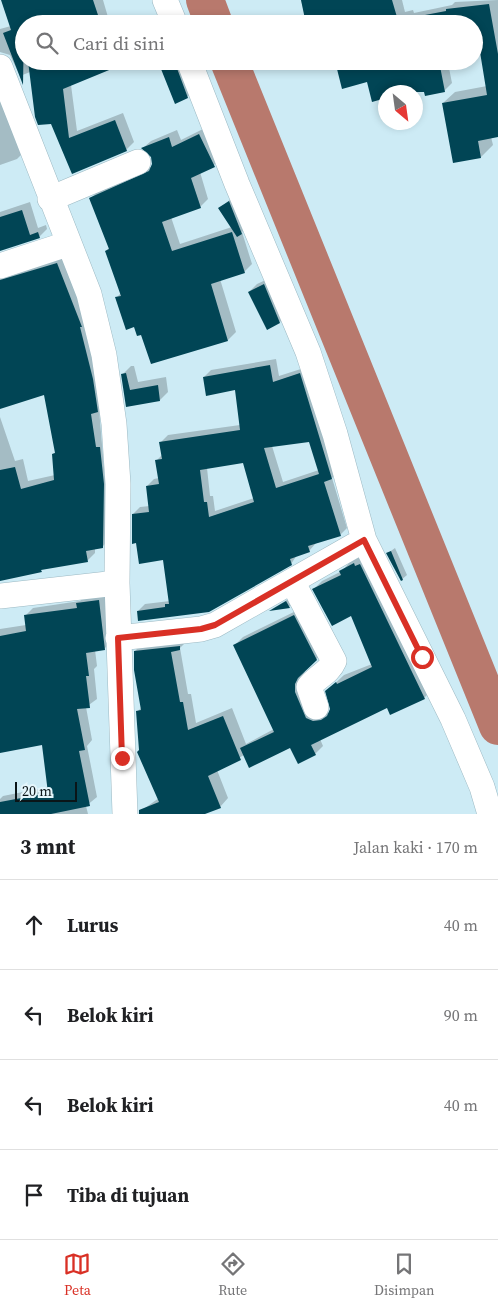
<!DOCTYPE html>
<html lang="id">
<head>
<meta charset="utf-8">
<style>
  body { margin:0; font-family:"Source Serif 4",serif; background:#f2f2f2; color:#202124 }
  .compass { position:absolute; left:378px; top:85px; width:45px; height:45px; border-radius:50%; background:#fff; box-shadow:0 2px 8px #0003; rotate:151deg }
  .scale { position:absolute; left:15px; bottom:12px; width:62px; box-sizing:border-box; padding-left:5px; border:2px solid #0a1518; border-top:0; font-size:14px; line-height:18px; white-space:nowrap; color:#0a1518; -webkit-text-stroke:4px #e4f6fc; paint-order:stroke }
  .stop { position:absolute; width:15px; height:15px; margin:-11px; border:4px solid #d93025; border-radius:50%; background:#fff }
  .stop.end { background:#d93025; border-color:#fff; box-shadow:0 1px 5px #0008 }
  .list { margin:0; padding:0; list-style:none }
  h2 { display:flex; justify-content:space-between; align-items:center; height:65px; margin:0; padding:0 20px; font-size:21px }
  h2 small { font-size:16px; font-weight:400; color:#757577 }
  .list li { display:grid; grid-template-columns:32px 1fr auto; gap:15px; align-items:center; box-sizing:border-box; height:90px; padding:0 20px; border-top:1px solid #e0e0e0 }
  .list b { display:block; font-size:19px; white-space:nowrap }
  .list em { font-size:16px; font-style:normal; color:#757577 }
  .icon { flex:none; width:28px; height:28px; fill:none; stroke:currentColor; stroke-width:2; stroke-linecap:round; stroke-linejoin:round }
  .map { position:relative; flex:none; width:498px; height:814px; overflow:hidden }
  .search { position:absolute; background:#fff; box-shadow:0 2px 8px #0003; left:15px; right:15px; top:15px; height:55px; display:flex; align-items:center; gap:12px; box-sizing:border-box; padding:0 18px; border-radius:28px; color:#757577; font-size:19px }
  .sheet { height:425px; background:#fff }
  nav { display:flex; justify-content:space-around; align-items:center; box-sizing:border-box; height:70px; border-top:1px solid #e0e0e0; background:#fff; font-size:14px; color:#757577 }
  nav a { display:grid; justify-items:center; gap:2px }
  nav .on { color:#d93025 }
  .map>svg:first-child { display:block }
  .shadow { fill:#0003; fill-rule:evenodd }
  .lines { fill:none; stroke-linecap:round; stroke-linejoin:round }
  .river { stroke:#b8796d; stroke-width:38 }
  .building { fill:#014555; fill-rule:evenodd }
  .minor-casing { stroke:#9cb9c3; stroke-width:26 }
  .minor { stroke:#fff; stroke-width:25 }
  .route { stroke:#d93025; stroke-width:6 }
</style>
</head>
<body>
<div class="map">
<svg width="498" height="814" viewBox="0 0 498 814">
  <rect width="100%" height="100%" fill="#cdebf5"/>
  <path class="shadow" d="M6,0H103L110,24H24V61H122L71,85L77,131L123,113L134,142L126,150L73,172L30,72L20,76L10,55L0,52V29L11,26Z
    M301,0H402L405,12L413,10L414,13L452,5L455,2L498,0V136L491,137L493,145L481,157L454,162L443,103L455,92L487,86L481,51L474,53V24H307Z
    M170,61H185L196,89L187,97L163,69Z
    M336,61H450L448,63L452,83L444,91L424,87L404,92H386Z
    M0,97L25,151L17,159L0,165Z
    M207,127L222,157L214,165L200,172L208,199L200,207L171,217L180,244L232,227L220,208L237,194L250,225L242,232L252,264L244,272L220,279L236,332L228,340L152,363L142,333L116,298L121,293L106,251L110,247L90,199L98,191L153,166V156L143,148L151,141L177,130L181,140Z
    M30,202L38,228L46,225L47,229L39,237L0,250V212Z
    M65,255L74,274L105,403L99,409L110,539L102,547L95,548V553L87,561L43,568L41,570L0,580V417L15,461L23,459L28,481L55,475L53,454L56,452L45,393L0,407V270Z
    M272,277L288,314L280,322L249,292L257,284Z
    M276,359L279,376L307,367L339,471L332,478L347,528L340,535L316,543L309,551L297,555L291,564L209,610L138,611L145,604L170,601L164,559L133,514L140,507L150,506L147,486L154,479L159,478L156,461L162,455L161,442L168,435L240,425L236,389L204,377L211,370ZM309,440L319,470L283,482L272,446ZM244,462L254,498L215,511L213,496H210L207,468Z
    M131,366H134L138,382L166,377L168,392L160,400L127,406L123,374Z
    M395,548L407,575L401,580L388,553Z
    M368,557L432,690L424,698L387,707L320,739L323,746L315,754L291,747L244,755L217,770L228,798L220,807L202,814H147L145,808L159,798L140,751L137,712L142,707L135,651L143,643L188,640L180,648L188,694H191L196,723L232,708L246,744L274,729L235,645L243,637L302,608L325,651L305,670L303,683L321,713H330L331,709L327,691L344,675L372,664L352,614L314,589L322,581L342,571L350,562L358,558Z
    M106,593L112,641L104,649L95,650L97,666L94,669L97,699L86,707L92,740L87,746L97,797L86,806L88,814H0V799L3,796L48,787L43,744L0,752V629L26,625L25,616L33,608L80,601L86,595Z
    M290,598L293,603L289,607L272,609Z"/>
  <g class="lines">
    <path class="river" d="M205,0L214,24
      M229,61L498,726"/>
  </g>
  <path class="building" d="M1,0H93L101,24H24L23,85L3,33L11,30Z
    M301,0H392L399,24H306Z
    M489,4L498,54V137L478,141L481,158L453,163L442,103L487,95L480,52L477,53L474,24H426L425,15L446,11V9Z
    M28,61H131L63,89L69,138L115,120L127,151L72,174L51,124L38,125L35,117Z
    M335,61H439L445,92L425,96L424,92H386V98L372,102L367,82L342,89Z
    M175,63L188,98L175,104L161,69Z
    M199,134L215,167L191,178L201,208L162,222L172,251L232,232L245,273L211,284L228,341L151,364L141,335L137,336L134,327L126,330L115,297L121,296L105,251L109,249L89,198L149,171L152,164L151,157L141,148L169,137L172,147Z
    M229,201L242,234L237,237L218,208Z
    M22,210L30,235L38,232L40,238L0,251V217Z
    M57,263L82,327H80L93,379L98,412L91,414L96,447H100L104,484L103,548L86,551L88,562L41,570L42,572L0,581V470L15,467L21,489L54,480L52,454L55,453L44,395L0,409V280Z
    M264,284L280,323L267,330L248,292Z
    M270,365L273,382L300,373L332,479L324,482L341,536L308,546L310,552L290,559L292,565L209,612L138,621L137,611L165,607V604H169L163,560L139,564L136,543L132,544V514L149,512L146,486L159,484L155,460L162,459L159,442L240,430L235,390L206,396L203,377ZM309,442L319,474L276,488L264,448ZM243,463L254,502L209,517L207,502H204L200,470Z
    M126,373L130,390L158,385L160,401L126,407L121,374Z
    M391,551L403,580L401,581L386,553Z
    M354,563L355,566L360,564L425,699L390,715L387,708L311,745L316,755L298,764L290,748L249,768L240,748L274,732L233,645L294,615L317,660L298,678L295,684V692L306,718L313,721L321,720L327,716L330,709L325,691L336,682L337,684L372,667L351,616L332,626L312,589L341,575L339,571Z
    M99,600L105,650L86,653L89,676H86L90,708L77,709L85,750L79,751L90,806L51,814H0V802L48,793L42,745L0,753V636L26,631L24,615L77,608L76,603Z
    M286,601L290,608L269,611Z
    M180,646V650L171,652L180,702H183L188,730L223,716L241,760L208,776L221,808L205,814H139V810L159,802L137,752L139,750L136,711L141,710L134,670V651Z"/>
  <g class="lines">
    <defs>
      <path id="minor" d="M165,0L175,24
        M189,61L237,184L308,352L335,434L364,540L453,719L482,787L490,814
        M0,67L89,294L104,355L114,424L118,484L117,583L125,814
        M50,199L138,162
        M0,266L67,244
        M292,581L334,661C329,673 316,677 309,687L316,707
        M0,596L117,583
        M118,638L201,629L215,625L364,540"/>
    </defs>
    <use href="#minor" class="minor-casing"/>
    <use href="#minor" class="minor"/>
  </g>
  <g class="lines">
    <path class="route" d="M122,758L118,638L201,629L215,625L364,540L422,657"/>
  </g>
</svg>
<svg class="compass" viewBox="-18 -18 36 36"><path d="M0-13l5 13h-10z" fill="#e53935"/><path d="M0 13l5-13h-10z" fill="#757577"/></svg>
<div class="scale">20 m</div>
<div class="stop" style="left:422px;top:657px"></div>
<div class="stop end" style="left:122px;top:758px"></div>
<div class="search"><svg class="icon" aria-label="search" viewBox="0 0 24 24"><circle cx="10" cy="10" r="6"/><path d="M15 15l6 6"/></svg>Cari di sini</div>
</div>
<section class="sheet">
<h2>3 mnt<small>Jalan kaki · 170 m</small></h2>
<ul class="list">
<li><svg class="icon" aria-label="ahead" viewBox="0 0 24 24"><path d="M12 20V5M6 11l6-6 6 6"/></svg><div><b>Lurus</b></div><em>40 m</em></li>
<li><svg class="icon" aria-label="left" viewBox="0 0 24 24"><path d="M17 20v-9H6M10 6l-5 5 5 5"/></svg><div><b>Belok kiri</b></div><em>90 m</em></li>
<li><svg class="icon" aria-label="left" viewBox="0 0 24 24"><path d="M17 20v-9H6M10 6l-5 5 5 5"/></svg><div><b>Belok kiri</b></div><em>40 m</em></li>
<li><svg class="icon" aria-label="arrive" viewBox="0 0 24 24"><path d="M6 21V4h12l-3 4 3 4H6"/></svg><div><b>Tiba di tujuan</b></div></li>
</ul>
</section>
<nav>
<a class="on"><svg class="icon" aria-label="map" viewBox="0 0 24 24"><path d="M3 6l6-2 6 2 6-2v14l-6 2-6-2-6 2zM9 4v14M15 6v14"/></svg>Peta</a>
<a><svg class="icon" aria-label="directions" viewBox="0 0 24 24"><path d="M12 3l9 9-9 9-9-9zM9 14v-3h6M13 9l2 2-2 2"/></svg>Rute</a>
<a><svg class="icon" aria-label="saved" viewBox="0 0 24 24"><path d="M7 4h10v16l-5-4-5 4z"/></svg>Disimpan</a>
</nav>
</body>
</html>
